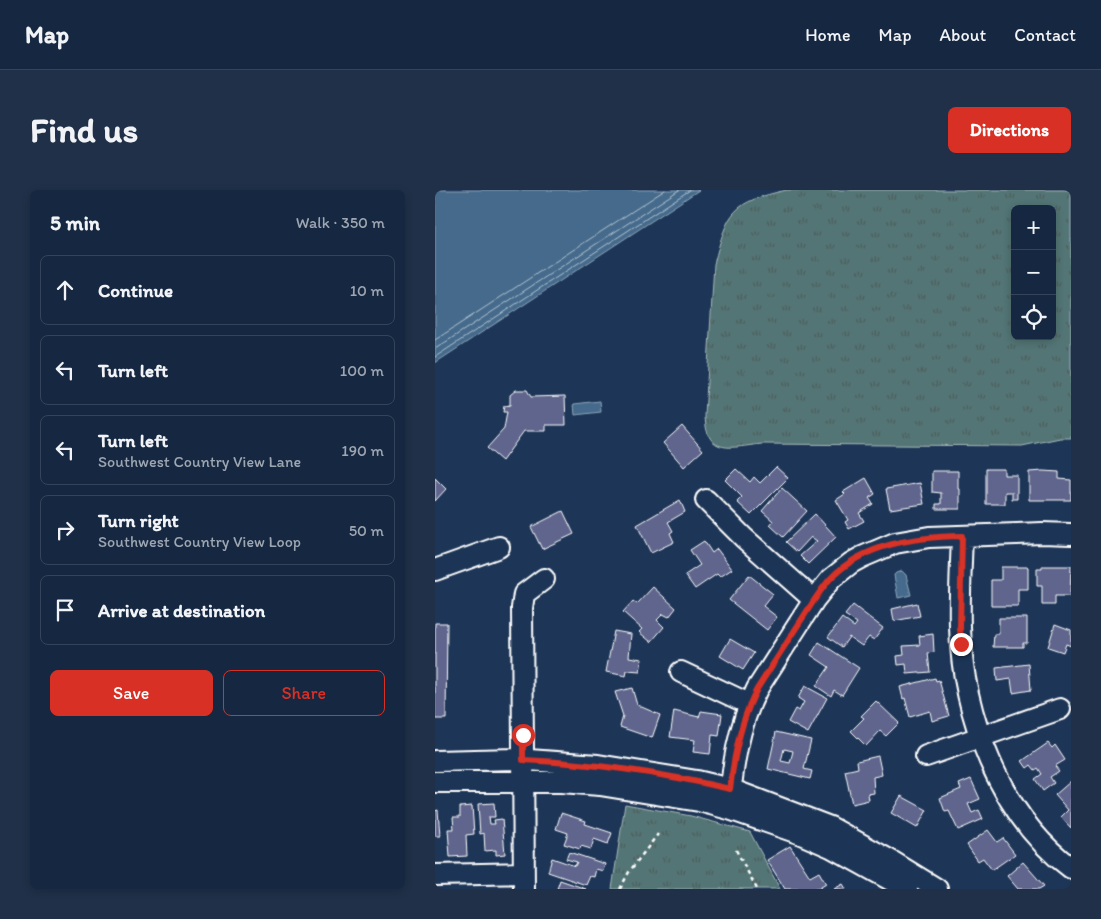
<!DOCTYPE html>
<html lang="en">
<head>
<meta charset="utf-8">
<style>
  body { margin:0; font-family:Itim,sans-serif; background:#1f3048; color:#f1f3f6 }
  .controls { position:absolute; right:15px; top:15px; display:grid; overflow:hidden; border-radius:8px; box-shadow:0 2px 8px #0003 }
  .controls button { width:45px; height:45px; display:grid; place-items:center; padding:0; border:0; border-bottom:1px solid #35445a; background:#162841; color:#f1f3f6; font:25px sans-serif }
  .stop { position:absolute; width:15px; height:15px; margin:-11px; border:4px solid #d93025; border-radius:50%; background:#fff }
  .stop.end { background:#d93025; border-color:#fff; box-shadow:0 1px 5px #0008 }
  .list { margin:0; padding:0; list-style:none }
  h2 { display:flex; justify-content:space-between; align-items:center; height:65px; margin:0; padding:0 20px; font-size:21px }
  h2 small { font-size:16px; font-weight:400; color:#9ea6b1 }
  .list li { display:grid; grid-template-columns:32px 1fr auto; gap:15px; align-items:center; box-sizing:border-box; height:70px; margin:0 10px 10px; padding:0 10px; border:1px solid #35445a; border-radius:8px }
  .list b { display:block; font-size:19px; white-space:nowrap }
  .list p { margin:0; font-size:16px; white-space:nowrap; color:#9ea6b1 }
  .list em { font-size:16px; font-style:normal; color:#9ea6b1 }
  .actions { display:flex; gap:10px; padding:15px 20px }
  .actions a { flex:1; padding:11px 0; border:1px solid #d93025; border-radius:8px; text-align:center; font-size:18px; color:#d93025 }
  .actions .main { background:#d93025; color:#fff }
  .icon { flex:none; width:28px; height:28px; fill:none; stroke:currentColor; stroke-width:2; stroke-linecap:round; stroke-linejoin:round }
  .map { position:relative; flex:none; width:636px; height:699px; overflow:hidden; border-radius:8px }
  header { display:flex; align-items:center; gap:30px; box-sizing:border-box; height:70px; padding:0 25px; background:#162841; border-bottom:1px solid #35445a }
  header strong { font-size:24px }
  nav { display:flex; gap:28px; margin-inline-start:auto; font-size:18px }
  .intro { display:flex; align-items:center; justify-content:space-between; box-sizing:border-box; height:120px; padding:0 30px }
  h1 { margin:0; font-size:35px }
  .button { padding:12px 22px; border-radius:8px; background:#d93025; color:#fff; font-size:18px; font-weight:700 }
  main { display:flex; gap:30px; padding:0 30px }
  aside { flex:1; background:#162841; border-radius:8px; box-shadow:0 2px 8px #0003 }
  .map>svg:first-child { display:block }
  .grass { fill:url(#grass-tufts); stroke:#a9baba; fill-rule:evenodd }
  .water { fill:#446b8c; stroke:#8fa6ba }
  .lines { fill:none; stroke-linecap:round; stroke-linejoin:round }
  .shore { stroke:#b4c4d1; stroke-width:1 }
  .building { fill:#5f658c; stroke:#fff; fill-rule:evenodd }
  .minor-casing { stroke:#fff; stroke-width:24 }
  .path { stroke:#fff; stroke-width:2.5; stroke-dasharray:4 4; stroke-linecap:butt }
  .minor { stroke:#1d3557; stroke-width:20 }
  .route { stroke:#d93025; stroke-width:6 }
</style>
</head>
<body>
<header>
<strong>Map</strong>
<nav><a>Home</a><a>Map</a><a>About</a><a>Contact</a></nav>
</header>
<div class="intro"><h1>Find us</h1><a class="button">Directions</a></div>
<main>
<aside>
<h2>5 min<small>Walk · 350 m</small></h2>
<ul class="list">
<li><svg class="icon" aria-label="ahead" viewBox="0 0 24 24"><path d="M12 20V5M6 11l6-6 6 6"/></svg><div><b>Continue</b></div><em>10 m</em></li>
<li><svg class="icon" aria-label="left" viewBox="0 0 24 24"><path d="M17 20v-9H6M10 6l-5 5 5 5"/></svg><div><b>Turn left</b></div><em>100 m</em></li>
<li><svg class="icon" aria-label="left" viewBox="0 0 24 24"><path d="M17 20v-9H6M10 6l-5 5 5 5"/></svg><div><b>Turn left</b><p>Southwest Country View Lane</p></div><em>190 m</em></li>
<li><svg class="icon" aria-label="right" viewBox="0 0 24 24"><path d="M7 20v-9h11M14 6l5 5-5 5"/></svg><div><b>Turn right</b><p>Southwest Country View Loop</p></div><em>50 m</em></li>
<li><svg class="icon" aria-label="arrive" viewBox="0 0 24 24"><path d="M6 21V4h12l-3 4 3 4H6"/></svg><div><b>Arrive at destination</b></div></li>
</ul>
<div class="actions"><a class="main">Save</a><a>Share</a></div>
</aside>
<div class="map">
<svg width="636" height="699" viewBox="0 0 636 699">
  <defs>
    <pattern id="grass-tufts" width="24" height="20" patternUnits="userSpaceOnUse" patternTransform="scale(1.25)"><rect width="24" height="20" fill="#537575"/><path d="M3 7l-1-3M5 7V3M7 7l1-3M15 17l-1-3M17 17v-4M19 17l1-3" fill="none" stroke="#4f5c5c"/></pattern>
  </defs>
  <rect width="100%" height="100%" fill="#1d3557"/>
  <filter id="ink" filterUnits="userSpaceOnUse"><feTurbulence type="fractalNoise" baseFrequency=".02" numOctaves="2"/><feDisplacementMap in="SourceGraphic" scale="10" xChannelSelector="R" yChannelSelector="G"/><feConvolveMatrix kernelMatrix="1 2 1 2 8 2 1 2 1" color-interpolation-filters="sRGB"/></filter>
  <g filter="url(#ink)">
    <path class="grass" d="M352,0H636V248H625L587,256L327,254C297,257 271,267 270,226L279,74C293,21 297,12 352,0ZM580,19H617V146H580Z
      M190,614L256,626L315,642L345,699H177Z"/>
    <path class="water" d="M0,0H264L0,173Z
      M165,211L166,222L140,225L139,214Z
      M467,381L471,385L476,405L463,408L459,385L461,383Z"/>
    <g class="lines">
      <path class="shore" d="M0,150L230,0
        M0,159L244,0
        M0,167L255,0"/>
    </g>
    <path class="building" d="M81,200H92L96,207L130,206L131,235H111V241H89L67,271L52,258L69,239L72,222H68L69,216L75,215V205Z
      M247,236L268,260L249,277L228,253Z
      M341,277L353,288L316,325L302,312L307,307L290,290L301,279L315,292L319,287L325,293Z
      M551,279H569V285H582V309H577V302H570V314H551Z
      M497,281H523V299H525V319H501V314H506V303L497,302Z
      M608,281L624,282V289L636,290V310H594V282Z
      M0,288L11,299L0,311Z
      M431,288L440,304L434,308L438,314L424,323L429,331L414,339L410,332L413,330L401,310L410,304L408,302Z
      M485,293L489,314L455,319L451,299Z
      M347,298L372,321L348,347L335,335L338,331L327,321Z
      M245,310L250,322L233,332L238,341L235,343L239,352L216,363L202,335Z
      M128,321L139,344L107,359L96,337Z
      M380,324L401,347L373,374L365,366L382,351L376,347L362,362L351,352Z
      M269,351L277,363L282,359L297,379L285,387L282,384L260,399L250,385L265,375L255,360Z
      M607,376H636L635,406H620V415H607V396H602V379H607Z
      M566,377H593V399H583V416H556V390H566Z
      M314,385L338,404L328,416L342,427L332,440L294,410Z
      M218,397L241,418L234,427L228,424L222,430L229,437L216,452L204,442L207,439L188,422L198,411L202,414Z
      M482,413L485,426L459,431L457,419Z
      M418,415L448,438L439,450L434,447L427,456L414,447L407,457L393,447L407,428L419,437L422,433L410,425Z
      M564,428H592V453H588V457H558L559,444H564Z
      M0,433H12L11,529H0Z
      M620,434L636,440V456L631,454L628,462L613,457Z
      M179,441L196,444L194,467L207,469L205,482L192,481L191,486L171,482Z
      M498,444L499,462L493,463L495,482L472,484L471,474L463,475L462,466L469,465L468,456L485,455L484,446Z
      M295,449L319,463L308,480L285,466Z
      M384,452L424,478L407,505L399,500L396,506L381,496L394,477L376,465Z
      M594,474L596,500L578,503L576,489L562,491L561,478Z
      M500,488L501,491L504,490L514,526L497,531L495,521L475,527L470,508L468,509L465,497Z
      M370,496L392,508L373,543L353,532L360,519L364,521L369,512L363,508Z
      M197,498L202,515L225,525L217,548L185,537L188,526L180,502Z
      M441,511L464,533L451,546L445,541L431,556L416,541L429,528L426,526Z
      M239,521L264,527L266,521L287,524L284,546L277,545L275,564L258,562L260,550L235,547Z
      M341,542L376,550L369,579L377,581L375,589L333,579ZM349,559L358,561L355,573L346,571Z
      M613,553L617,558L620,555L630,570L620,576L624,581L615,587L619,593L608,601L600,589L607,584L603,578L600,580L596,575L592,578L587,571Z
      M443,566L447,585L438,587L439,603L433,604L434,610L417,614L410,581L423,578L422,571Z
      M536,589L545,609L533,614L537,623L544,620L548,629L523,640L514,621L510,622L505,608L526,599L524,594Z
      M636,591V638L626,627L633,620L620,605Z
      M466,606L492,620L482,638L456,623Z
      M59,613L60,627H54L55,634H60L59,630L67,629L70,664L61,665V660L50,661L49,643L45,644L43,614Z
      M37,616L39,644L31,645L32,666L15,667L13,639H19L18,627H25V617Z
      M3,620L5,646H0V621Z
      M126,623L151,631L150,634L177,643L173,654L159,649L156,659L146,656L145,659L129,654L133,643L121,639Z
      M553,640L562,652L568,648L580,664L557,680L548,668L543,671L532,655Z
      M355,656L375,687L384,682L391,694L383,699H350L332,670Z
      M134,662L170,674L168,681L161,679L159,687L155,686L151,695L113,682L117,668L140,676L142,672L131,669Z
      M588,672L609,696L604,699H583L572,686Z
      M125,690L151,699H122Z
      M408,694L411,699H399Z"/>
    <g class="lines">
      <defs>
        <path id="minor" d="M271,310L309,348L379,410
          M527,346C526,376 524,407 525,437C527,523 565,626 636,678
          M0,380L64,357
          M246,482L314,514
          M491,566L625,519
          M0,571L80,569L163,575L262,591L295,599L395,637L458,672L502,699
          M0,592H126L165,595L264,611L294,619L366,644L396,657L472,699
          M294,619C297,579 303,536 322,499L379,410L396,389L416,373L427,367L460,353L494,347L607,343L636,344
          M0,685L88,683
          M89,699L87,418L89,404L109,389"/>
      </defs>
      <use href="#minor" class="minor-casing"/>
      <path class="path" d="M301,660L322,699
        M185,699L194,682L223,644"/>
      <use href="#minor" class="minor"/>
    </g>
  </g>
  <g class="lines" filter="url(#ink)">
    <path class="route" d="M88,545V570C158,573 227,583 295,599C299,565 306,529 322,499C336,477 351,454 365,432C375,417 384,401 396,388C430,353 481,347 527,346L525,437L526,454"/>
  </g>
</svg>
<div class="controls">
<button>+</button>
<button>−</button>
<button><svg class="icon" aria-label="locate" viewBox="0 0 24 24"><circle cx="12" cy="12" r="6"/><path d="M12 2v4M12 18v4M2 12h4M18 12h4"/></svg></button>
</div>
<div class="stop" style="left:88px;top:545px"></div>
<div class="stop end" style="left:526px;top:454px"></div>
</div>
</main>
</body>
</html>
